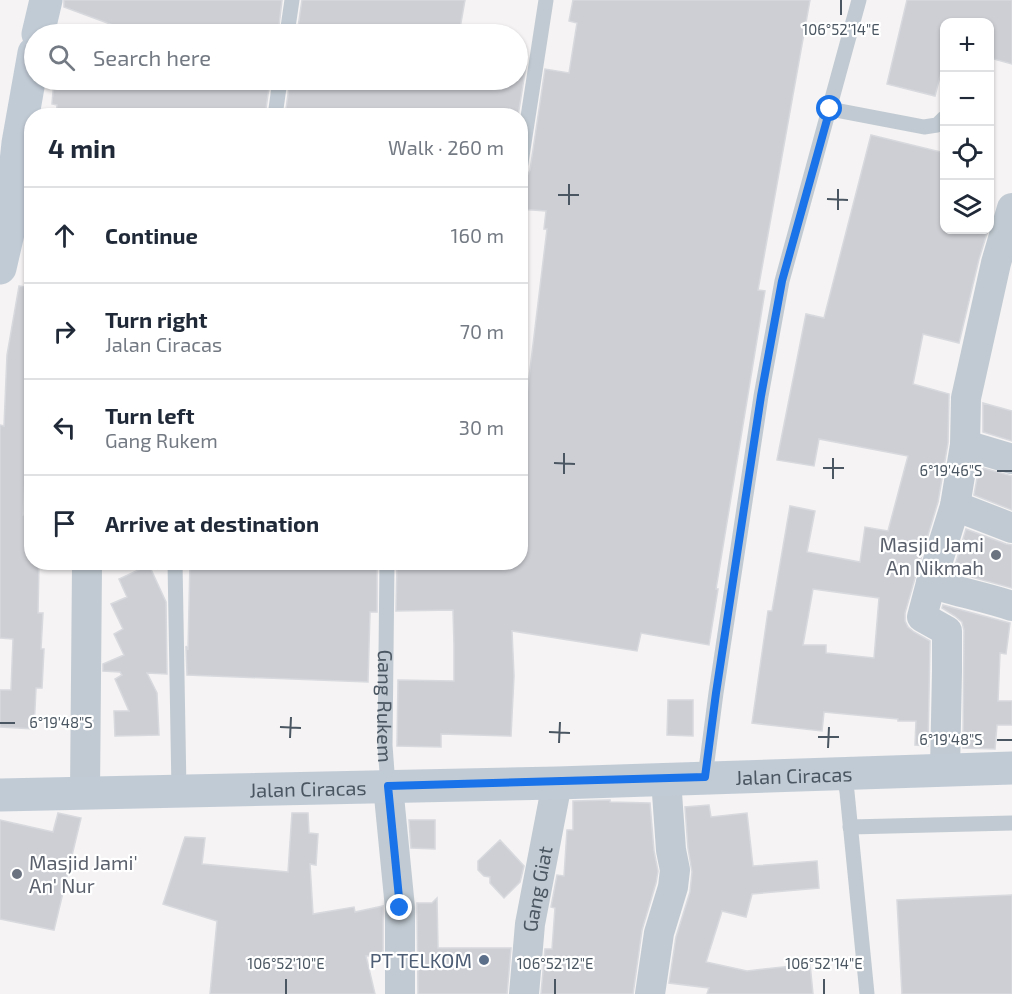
<!DOCTYPE html>
<html lang="en">
<head>
<meta charset="utf-8">
<style>
  body { margin:0; font-family:"Exo 2",sans-serif; background:#f2f2f3; color:#1f2937 }
  .controls { position:absolute; right:18px; top:18px; display:grid; overflow:hidden; border-radius:12px; box-shadow:0 2px 4px #0004 }
  .controls button { width:54px; height:54px; display:grid; place-items:center; padding:0; border:0; border-bottom:2px solid #e0e1e3; background:#fff; color:#1f2937; font:30px sans-serif }
  .stop { position:absolute; width:18px; height:18px; margin:-14px; border:4px solid #1a73e8; border-radius:50%; background:#fff }
  .stop.end { background:#1a73e8; border-color:#fff; box-shadow:0 2px 6px #0008 }
  .list { margin:0; padding:0; list-style:none }
  h2 { display:flex; justify-content:space-between; align-items:center; height:78px; margin:0; padding:0 24px; font-size:26px }
  h2 small { font-size:20px; font-weight:400; color:#747a83 }
  .list li { display:grid; grid-template-columns:39px 1fr auto; gap:18px; align-items:center; box-sizing:border-box; height:96px; padding:0 24px; border-top:2px solid #e0e1e3 }
  .list b { display:block; font-size:22px; white-space:nowrap }
  .list p { margin:0; font-size:20px; white-space:nowrap; color:#747a83 }
  .list em { font-size:20px; font-style:normal; color:#747a83 }
  .icon { flex:none; width:33px; height:33px; fill:none; stroke:currentColor; stroke-width:2; stroke-linecap:round; stroke-linejoin:round }
  .map { position:relative; flex:none; width:1012px; height:994px; overflow:hidden }
  .search { position:absolute; background:#fff; box-shadow:0 2px 4px #0004; left:24px; top:24px; width:504px; height:66px; display:flex; align-items:center; gap:15px; box-sizing:border-box; padding:0 21px; border-radius:33px; color:#747a83; font-size:22px }
  .panel { position:absolute; background:#fff; box-shadow:0 2px 4px #0004; left:24px; top:108px; width:504px; height:462px; border-radius:24px }
  .map>svg:first-child { display:block }
  .building { fill:#cdcfd5; stroke:#d7d9de; stroke-width:1.5; fill-rule:evenodd }
  .lines { fill:none; stroke-linecap:round; stroke-linejoin:round }
  .lane { stroke:#c1cad2; stroke-width:15 }
  .street { stroke:#c1cad2; stroke-width:30 }
  .secondary { stroke:#c1cbd6; stroke-width:33 }
  .route { stroke:#1a73e8; stroke-width:8 }
  .ticks { fill:none; stroke:#4a5661; stroke-width:2 }
  .worship-dot { fill:#6b7280; stroke:#fff; stroke-width:2 }
  .service-dot { fill:#5c6f8a; stroke:#fff; stroke-width:2 }
  .labels { text-anchor:middle; dominant-baseline:central; stroke-width:4.5; stroke-linejoin:round; paint-order:stroke }
  .worship-label { font-size:20px; fill:#5b616d; stroke:#fff; text-anchor:end }
  .street-label { font-size:20px; fill:#4a5661; stroke:#fff }
  .service-label { font-size:20px; fill:#4e5e75; stroke:#fff; text-anchor:end }
  .ticks-label { font-size:15px; text-anchor:middle; fill:#4a5661; stroke:#fff; stroke-width:4.5; stroke-linejoin:round; paint-order:stroke }
</style>
</head>
<body>
<div class="map">
<svg width="1012" height="994" viewBox="0 0 1012 994">
  <rect width="100%" height="100%" fill="#f5f3f3"/>
  <path class="building" d="M64,0H282L278,34H137L64,7Z
    M302,0H465L459,34H297Z
    M573,0H810L758,290L765,291L716,589H718L709,645L641,633L637,651L512,631L514,676L511,736L441,734V747L397,746L398,680L454,681V645L453,610L396,611L397,565L436,562H520V452L547,229H544L546,211L520,209V178L527,176L530,170L545,69L569,73L577,23L569,21Z
    M907,0H1012V64L990,58V22H945V57L935,96L887,84Z
    M518,65L526,66L518,116H285L290,80H518Z
    M54,80H270L265,116H128L95,110V116H56L57,105L52,104Z
    M871,135L945,153V230H988L979,259L959,343L923,334L913,384L949,394L948,443L938,502L915,578L905,613V621L908,627L914,632L930,641L928,746L915,745L916,721H898V719L824,712L822,731L752,723L768,611H772L790,506L815,511L807,552L860,562L865,527L888,531L908,456L819,439L814,466L777,460L806,314L824,318ZM813,589L879,598L874,658L826,653V645H803Z
    M19,286L32,288V446H27L23,515H32V562H39L38,613H43L41,649H44L42,688H36L34,729L0,727V690H11L13,639L0,638V425L4,426L7,355Z
    M983,403L1012,411V441L983,432Z
    M979,467L1012,476V510L974,495Z
    M966,529L1006,544L1012,545V588L953,572Z
    M190,562H372V566H377V612H370L368,682L187,675L186,646L188,650Z
    M149,565L166,602L167,674L147,673L157,693L159,735L115,736L114,711H129L115,679L122,675L120,672L103,671V664L124,655L114,634L123,629L111,604L127,597L119,579Z
    M943,605L1010,623L1006,654L1000,653L998,701H1012V725H997L995,749L963,748L964,630L962,622L955,616L942,608Z
    M668,700H693V736L667,735Z
    M610,800V802L650,803L654,851L658,871L656,883L642,930L633,994H541L545,949H552L555,908L551,907L557,875L564,876L567,830H573V801Z
    M709,805L711,817L747,813L753,866L817,861L819,888L752,894L746,917L722,911L706,962L747,971L810,964L813,994H707L709,988L669,983L676,937L690,892L692,872L688,848L685,807Z
    M58,813L81,818L54,930L0,919V820L53,832Z
    M292,813H308L309,833L318,834L316,865L310,864L313,914L354,907L355,912L383,906V955L366,956L375,994H210L217,921L163,904L185,837L205,838L202,864L288,872Z
    M409,820H435V849L411,848Z
    M500,840L524,866L520,882L504,898L490,883V877L484,876L478,870V861Z
    M1012,895V994H902L897,900Z
    M437,898L438,948H511L507,994H418L417,903H432Z"/>
  <g class="lines">
    <g class="lane">
      <path d="M287,34L292,0"/>
      <path d="M830,109L924,127L937,125L944,118"/>
      <path d="M275,116L280,80"/>
      <path d="M520,169L546,0"/>
      <path d="M175,562L179,791"/>
      <path id="s1" d="M387,562L385,745L388,786"/>
      <path d="M844,773L847,792L867,994"/>
      <path d="M705,777L716,693L761,396L782,281L859,0"/>
      <path d="M850,827L1012,823"/>
    </g>
    <g class="street">
      <path d="M965,445L1012,459"/>
      <path d="M955,506L1012,528"/>
      <path d="M931,583C957,592 985,597 1012,606"/>
      <path d="M945,770L947,671V631L922,617L931,583L955,506L965,445L966,398L996,263L1012,208"/>
      <path d="M388,786L400,908V994"/>
      <path d="M85,793L87,566"/>
      <path id="s2" d="M524,994L530,924L557,783"/>
      <path d="M650,994L659,933L673,887L675,870L671,850L666,779"/>
    </g>
    <g class="secondary">
      <path d="M38,34L46,0"/>
      <path d="M0,268L9,229L18,143L34,53"/>
      <path id="s3" d="M0,795L557,783L1012,768"/>
    </g>
  </g>
  <g class="lines">
    <path class="route" d="M400,908L388,786L705,777L716,693L761,396L782,281L830,109"/>
  </g>
  <path class="ticks" d="M841,15V0M558,195H579M827,199L848,200M569,205V184M838,210V189M554,463L575,464M823,468H844M997,471H1012M564,474V453M833,479V458M0,723H15M280,727L301,728M549,732L570,733M818,737H839M290,738L291,717M997,740H1012M559,743L560,722M828,748L829,727M286,994V979M555,994V979M824,994V979"/>
  <g class="worship-dot">
    <circle cx="996" cy="555" r="6"/>
    <circle cx="17" cy="874" r="6"/>
  </g>
  <circle class="service-dot" cx="484" cy="960" r="6"/>
  <g class="labels">
    <g class="worship-label">
      <text x="984" y="544">Masjid Jami<tspan x="984" dy="23">An Nikmah</tspan></text>
      <text x="29" y="862" text-anchor="start">Masjid Jami'<tspan x="29" dy="23">An' Nur</tspan></text>
    </g>
    <g class="street-label">
      <text stroke="none"><textPath href="#s1" startOffset="144">Gang Rukem</textPath></text>
      <text stroke="none"><textPath href="#s3" startOffset="794">Jalan Ciracas</textPath></text>
      <text stroke="none"><textPath href="#s3" startOffset="308">Jalan Ciracas</textPath></text>
      <text stroke="none"><textPath href="#s2" startOffset="106">Gang Giat</textPath></text>
    </g>
    <g class="service-label">
      <text x="472" y="960">PT TELKOM</text>
    </g>
  </g>
  <g class="ticks-label">
    <text x="841" y="35">106°52'14"E</text>
    <text x="951" y="476">6°19'46"S</text>
    <text x="61" y="728">6°19'48"S</text>
    <text x="951" y="745">6°19'48"S</text>
    <text x="286" y="969">106°52'10"E</text>
    <text x="555" y="969">106°52'12"E</text>
    <text x="824" y="969">106°52'14"E</text>
  </g>
</svg>
<div class="controls">
<button>+</button>
<button>−</button>
<button><svg class="icon" aria-label="locate" viewBox="0 0 24 24"><circle cx="12" cy="12" r="6"/><path d="M12 2v4M12 18v4M2 12h4M18 12h4"/></svg></button>
<button><svg class="icon" aria-label="layers" viewBox="0 0 24 24"><path d="M12 4l9 5-9 5-9-5zM3 14l9 5 9-5"/></svg></button>
</div>
<div class="stop" style="left:830px;top:109px"></div>
<div class="stop end" style="left:400px;top:908px"></div>
<div class="search"><svg class="icon" aria-label="search" viewBox="0 0 24 24"><circle cx="10" cy="10" r="6"/><path d="M15 15l6 6"/></svg>Search here</div>
<section class="panel">
<h2>4 min<small>Walk · 260 m</small></h2>
<ul class="list">
<li><svg class="icon" aria-label="ahead" viewBox="0 0 24 24"><path d="M12 20V5M6 11l6-6 6 6"/></svg><div><b>Continue</b></div><em>160 m</em></li>
<li><svg class="icon" aria-label="right" viewBox="0 0 24 24"><path d="M7 20v-9h11M14 6l5 5-5 5"/></svg><div><b>Turn right</b><p>Jalan Ciracas</p></div><em>70 m</em></li>
<li><svg class="icon" aria-label="left" viewBox="0 0 24 24"><path d="M17 20v-9H6M10 6l-5 5 5 5"/></svg><div><b>Turn left</b><p>Gang Rukem</p></div><em>30 m</em></li>
<li><svg class="icon" aria-label="arrive" viewBox="0 0 24 24"><path d="M6 21V4h12l-3 4 3 4H6"/></svg><div><b>Arrive at destination</b></div></li>
</ul>
</section>
</div>
</body>
</html>
